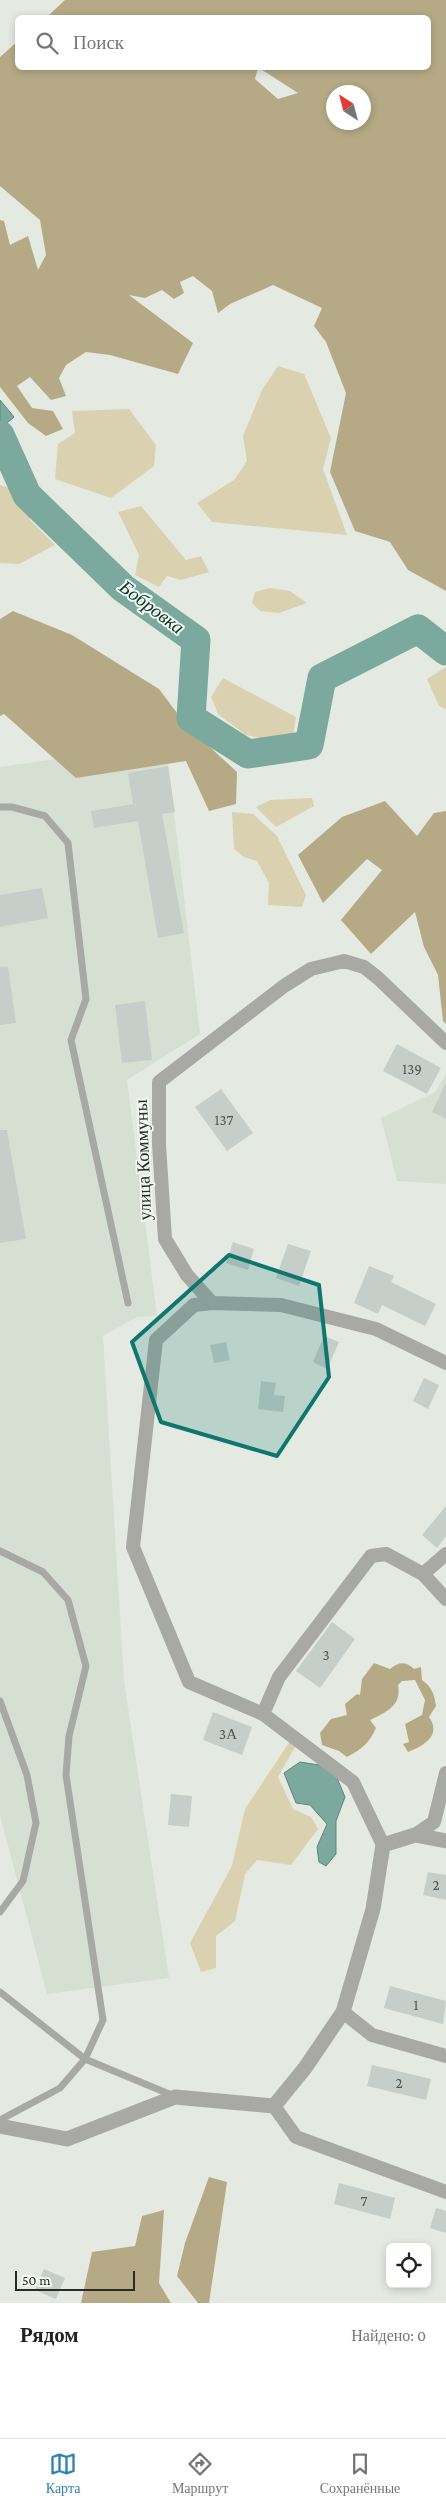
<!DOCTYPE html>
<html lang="ru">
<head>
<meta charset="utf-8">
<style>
  body { margin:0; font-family:"Crimson Pro",serif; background:#f2f2f2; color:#222 }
  .controls { position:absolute; right:15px; bottom:15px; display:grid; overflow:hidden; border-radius:8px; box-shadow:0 2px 8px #0003 }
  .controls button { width:45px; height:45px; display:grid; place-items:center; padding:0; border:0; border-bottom:1px solid #e0e0e0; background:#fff; color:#222; font:25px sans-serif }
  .compass { position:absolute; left:326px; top:85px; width:45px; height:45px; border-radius:50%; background:#fff; box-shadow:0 2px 8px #0003; rotate:324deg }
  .scale { position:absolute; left:15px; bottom:12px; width:120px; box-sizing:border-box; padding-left:5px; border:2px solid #282b27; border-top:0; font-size:14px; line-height:18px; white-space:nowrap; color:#282b27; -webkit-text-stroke:4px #f2f7ef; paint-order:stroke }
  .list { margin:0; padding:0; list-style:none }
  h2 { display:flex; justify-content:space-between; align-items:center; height:65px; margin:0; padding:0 20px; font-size:21px }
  h2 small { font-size:16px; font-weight:400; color:#767676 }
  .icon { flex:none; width:28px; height:28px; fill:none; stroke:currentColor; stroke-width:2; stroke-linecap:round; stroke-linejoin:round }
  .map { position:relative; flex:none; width:446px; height:2303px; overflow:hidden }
  .search { position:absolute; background:#fff; box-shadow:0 2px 8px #0003; left:15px; right:15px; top:15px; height:55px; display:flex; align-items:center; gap:12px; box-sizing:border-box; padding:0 18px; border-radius:8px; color:#767676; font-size:19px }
  .sheet { height:135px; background:#fff }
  nav { display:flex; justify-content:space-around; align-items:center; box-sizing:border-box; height:70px; border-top:1px solid #e0e0e0; background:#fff; font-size:14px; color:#767676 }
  nav a { display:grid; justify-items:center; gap:2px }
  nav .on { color:#2f81b1 }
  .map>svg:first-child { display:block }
  .built { fill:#d6e0d2 }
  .green { fill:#dad1b1 }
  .forest { fill:#b5aa85; fill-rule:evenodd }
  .water { fill:#7ba99d; stroke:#62837a }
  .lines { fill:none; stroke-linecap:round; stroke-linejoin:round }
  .river { stroke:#7ba99d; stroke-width:29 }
  .building { fill:#c5cec8 }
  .service { stroke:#a8a9a5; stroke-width:7 }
  .minor { stroke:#a8a9a5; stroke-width:14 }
  .tertiary { stroke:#a8a9a5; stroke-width:15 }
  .marked { fill:#0f766e; fill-opacity:0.2; stroke:#0f766e; stroke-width:4; stroke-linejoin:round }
  .labels { text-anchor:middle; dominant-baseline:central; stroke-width:4; stroke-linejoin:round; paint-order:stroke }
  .number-label { font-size:15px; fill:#4f544f }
  .street-label { font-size:18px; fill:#282b27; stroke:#f2f7ef }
  .water-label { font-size:19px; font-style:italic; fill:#08352c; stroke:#f2f7ef }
</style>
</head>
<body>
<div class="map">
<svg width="446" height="2303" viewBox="0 0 446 2303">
  <rect width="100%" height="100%" fill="#e4eae2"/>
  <path class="built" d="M166,743L200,1034L127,1080L157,1316L137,1317L103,1336L124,1681L169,1978L47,1994L0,1815V767Z
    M446,1074V1184L397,1181L381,1118L435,1092Z"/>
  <path class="green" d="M278,366L304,374L331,438L323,469L347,535L212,522L197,503L234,480L247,461L243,436L262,390Z
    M129,409L156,445L154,466L111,498L55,479L58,444L75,433L72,411Z
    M0,485L17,490L31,521L55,545L19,564L0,563Z
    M141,506L186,560L201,556L209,572L181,580L167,576L159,587L135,575L139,555L118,512Z
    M270,588L290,591L307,603L279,613L260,611L252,603L255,592Z
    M446,667V709L439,706L427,679Z
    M223,678L296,717L293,735L274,741L246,735L218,714L211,697Z
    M312,798L314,806L276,827L256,807L270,800Z
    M232,812L253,814L277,836L306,895L302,907L268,905L269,883L257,861L244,857L234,849Z
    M292,1738L295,1747L278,1777L293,1809L311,1817L318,1829L291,1865L257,1860L245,1874L235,1921L216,1936V1968L201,1972L190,1943L232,1866L245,1809Z"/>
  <path class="forest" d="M65,0H446V591L408,570L390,542L355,531L330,472L346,393L326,342L314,326L322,308L273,285L230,304L218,313L212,291L193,276L180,282L184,293L174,299L162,290L145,298L129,295L193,343L178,374L110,355L86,352L66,365L59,378L66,396L51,400L30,377L17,386L32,408L53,411L63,429L46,436L28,423L0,387V220L4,221L10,245L28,236L38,270L46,255L40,220L0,186V57L17,42L18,68H428V18L47,17ZM258,68H259L298,93L278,99L255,79ZM364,92V122H334V92Z
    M13,611L72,635L159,689L186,725L237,772L236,804L209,811L186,761L76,778L4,714L0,716V619Z
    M385,801L417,836L434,813L446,811V1024L443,1021L438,975L424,947L415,912L371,954L341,920L382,870L367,859L323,903L298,855L342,817Z
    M374,1663L390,1669C399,1662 405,1661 414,1669L421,1667L422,1680C432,1687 434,1694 436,1706L429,1717C442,1735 424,1746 408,1752L403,1744L409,1742L405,1724L422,1715L425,1700L415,1680L402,1681L398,1685C402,1706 386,1712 370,1720L376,1728C370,1742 361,1750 347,1757L339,1751L322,1745L320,1733L331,1719L347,1715L345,1704L357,1694L360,1695L362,1679Z
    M209,2177L227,2182L209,2303H198L177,2276L185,2243Z
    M164,2210L159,2283L171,2303H81L92,2252L135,2246L142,2216Z"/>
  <path class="water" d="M0,400L14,417L0,429Z
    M300,1762L319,1765L335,1773L345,1797L336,1821V1854L326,1866L319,1862L317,1847L327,1824L310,1805L296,1803L284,1773Z"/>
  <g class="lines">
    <path class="river" d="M0,435L27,495L123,588L196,640L191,718L248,754L309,745L322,678L418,629L446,651"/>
  </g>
  <path class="building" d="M168,766L175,812L162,814L184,933L158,938L138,821L94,828L91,811L133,804L128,773Z
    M42,888L48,918L0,927V895Z
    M0,967H8L16,1023L0,1025Z
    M145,1001L152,1060L122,1063L115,1005Z
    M397,1044L441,1068L427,1094L383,1071Z
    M446,1082V1119L432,1112Z
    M221,1089L253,1133L227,1151L195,1107Z
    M0,1130H7L26,1239L0,1243Z
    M233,1242L254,1249L248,1270L226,1263Z
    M288,1244L311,1251L299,1286L276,1278Z
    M369,1266L394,1276L391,1282L436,1304L425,1326L382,1305L378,1314L354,1303Z
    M324,1336L339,1342L327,1369L313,1362Z
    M226,1342L230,1360L214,1363L210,1345Z
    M424,1378L439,1385L428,1409L413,1401Z
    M261,1381L276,1383L274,1395L285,1396L283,1412L258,1409Z
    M446,1506V1536L437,1548L422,1535Z
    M332,1622L355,1639L320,1688L296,1671Z
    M213,1712L252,1727L242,1755L203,1740Z
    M171,1794L192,1796L189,1827L168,1825Z
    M428,1872L446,1875V1900L423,1895Z
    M390,1986L446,2001L443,2024L384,2008Z
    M372,2065L431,2079L426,2100L367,2086Z
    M339,2183L395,2198L390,2219L334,2204Z
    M436,2208L446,2211V2233L430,2228Z
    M44,2269L65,2278L56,2299L35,2290Z"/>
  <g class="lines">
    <path class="service" d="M0,807H12L45,816L68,843L86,999L71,1040L128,1303
      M0,1551L43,1572L68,1600L86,1666L69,1736L66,1775L103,2020L85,2059L60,2088L0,2120
      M0,1701L27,1775L36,1823L23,1881L0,1912
      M0,1992L85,2059L174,2096"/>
    <path class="minor" d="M446,1043L378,978L364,967L344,961L311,969L284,986L159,1082V1144L165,1239L187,1275L212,1303L281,1305L376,1329L446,1363
      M212,1303L194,1305L156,1340L133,1547L189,1682L263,1714
      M446,1554L423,1574L446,1599
      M415,1835L434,1822L446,1773
      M383,1845L353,1782L263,1714L279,1677L371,1556L386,1554L423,1574
      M343,2012L372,2035L446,2056
      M274,2106L296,2137L446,2192"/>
    <path class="tertiary" d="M0,2126L67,2139L175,2097L274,2106L305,2068L343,2012L373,1909L383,1845L415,1835L446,1841"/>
  </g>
  <path class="marked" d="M229,1255L319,1285L329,1377L277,1456L161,1422L132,1342Z"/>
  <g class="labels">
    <g class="number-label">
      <text x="412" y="1069">139</text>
      <text x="224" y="1120">137</text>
      <text x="326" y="1655">3</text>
      <text x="228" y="1734">3А</text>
      <text x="436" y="1885">2</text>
      <text x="416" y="2005">1</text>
      <text x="399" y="2083">2</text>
      <text x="364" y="2201">7</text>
    </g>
    <g class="street-label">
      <text transform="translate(143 1160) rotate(-92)">улица Коммуны</text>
    </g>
    <g class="water-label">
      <text transform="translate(152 607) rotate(37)">Бобровка</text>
    </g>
  </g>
</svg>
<div class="controls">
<button><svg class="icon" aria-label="locate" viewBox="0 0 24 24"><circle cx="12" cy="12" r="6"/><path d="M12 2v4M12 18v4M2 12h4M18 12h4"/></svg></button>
</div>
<svg class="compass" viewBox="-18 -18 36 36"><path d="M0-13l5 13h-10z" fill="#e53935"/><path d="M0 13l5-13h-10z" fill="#767676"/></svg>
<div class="scale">50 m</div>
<div class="search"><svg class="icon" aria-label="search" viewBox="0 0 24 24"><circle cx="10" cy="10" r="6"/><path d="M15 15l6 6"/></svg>Поиск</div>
</div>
<section class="sheet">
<h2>Рядом<small>Найдено: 0</small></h2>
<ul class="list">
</ul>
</section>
<nav>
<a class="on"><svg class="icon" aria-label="map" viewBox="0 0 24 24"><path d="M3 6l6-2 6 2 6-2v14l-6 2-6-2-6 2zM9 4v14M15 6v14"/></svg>Карта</a>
<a><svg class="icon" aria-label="directions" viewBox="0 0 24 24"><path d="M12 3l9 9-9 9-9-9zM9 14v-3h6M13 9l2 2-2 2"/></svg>Маршрут</a>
<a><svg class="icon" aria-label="saved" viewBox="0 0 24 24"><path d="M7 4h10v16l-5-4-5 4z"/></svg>Сохранённые</a>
</nav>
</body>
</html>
